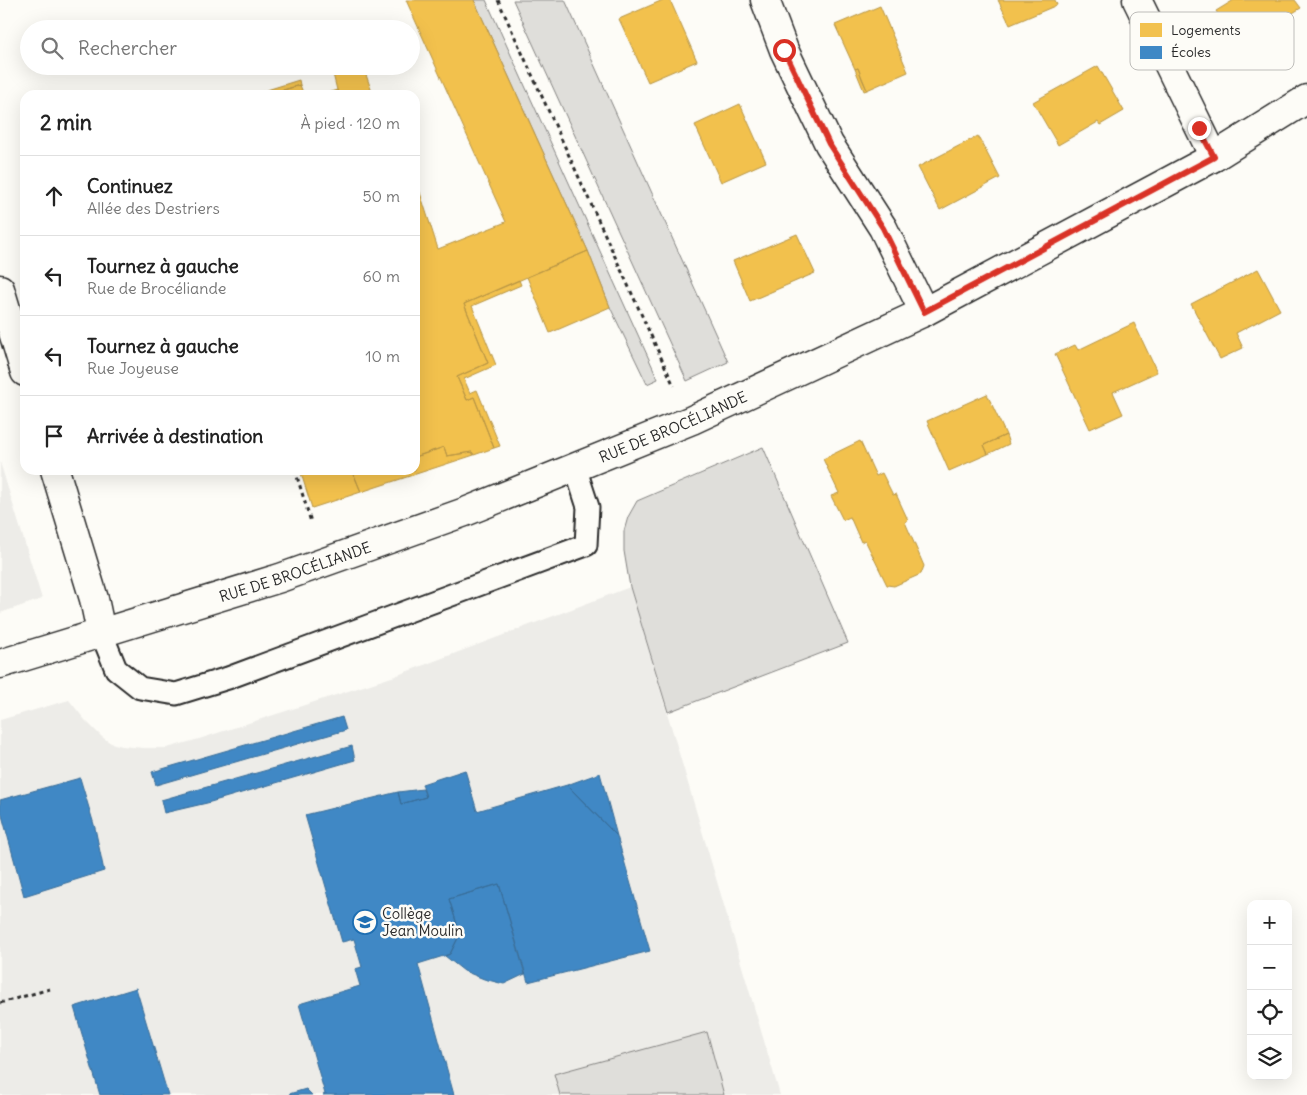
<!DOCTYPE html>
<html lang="fr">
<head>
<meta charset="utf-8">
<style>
  body { margin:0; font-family:Delius,sans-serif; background:#f2f2f2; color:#222 }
  .controls { position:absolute; right:15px; bottom:15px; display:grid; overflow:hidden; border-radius:10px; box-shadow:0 5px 20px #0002 }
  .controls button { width:45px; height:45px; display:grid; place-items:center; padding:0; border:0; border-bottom:1px solid #e0e0e0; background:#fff; color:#222; font:25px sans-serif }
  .stop { position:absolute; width:15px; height:15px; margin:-11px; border:4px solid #d93025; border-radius:50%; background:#fff }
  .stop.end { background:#d93025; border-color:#fff; box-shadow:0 1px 5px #0008 }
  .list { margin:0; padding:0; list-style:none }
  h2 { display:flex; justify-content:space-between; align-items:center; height:65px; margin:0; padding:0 20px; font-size:21px }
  h2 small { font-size:16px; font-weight:400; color:#767676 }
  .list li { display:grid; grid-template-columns:32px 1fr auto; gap:15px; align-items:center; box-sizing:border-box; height:80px; padding:0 20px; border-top:1px solid #e0e0e0 }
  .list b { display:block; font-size:19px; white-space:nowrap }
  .list p { margin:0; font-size:16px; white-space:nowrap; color:#767676 }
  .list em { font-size:16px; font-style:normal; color:#767676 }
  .icon { flex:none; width:28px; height:28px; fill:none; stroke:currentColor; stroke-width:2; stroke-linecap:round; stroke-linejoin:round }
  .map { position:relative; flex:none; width:1307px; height:1095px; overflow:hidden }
  .search { position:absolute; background:#fff; box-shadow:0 5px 20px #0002; left:20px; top:20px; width:400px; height:55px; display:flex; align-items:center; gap:12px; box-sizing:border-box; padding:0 18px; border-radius:28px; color:#767676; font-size:19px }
  .panel { position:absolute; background:#fff; box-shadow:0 5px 20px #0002; left:20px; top:90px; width:400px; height:385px; border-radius:15px }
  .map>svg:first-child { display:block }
  .built { fill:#edece8 }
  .green { fill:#dfdeda; stroke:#858482 }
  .homes { fill:#f2c14e; stroke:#b69444 }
  .schools { fill:#3f88c5; stroke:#396c97 }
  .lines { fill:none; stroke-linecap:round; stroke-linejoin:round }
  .service-casing { stroke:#2b2b2b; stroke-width:25 }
  .minor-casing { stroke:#2b2b2b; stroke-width:31 }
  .path { stroke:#2b2b2b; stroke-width:3; stroke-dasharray:4 4; stroke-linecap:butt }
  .service { stroke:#fdfcf7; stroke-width:21 }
  .minor { stroke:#fdfcf7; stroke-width:28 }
  .route { stroke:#d93025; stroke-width:6 }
  .labels { text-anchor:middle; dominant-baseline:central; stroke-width:5; stroke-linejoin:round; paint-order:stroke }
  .street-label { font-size:15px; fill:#2b2b2b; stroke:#fdfcf7 }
  .poi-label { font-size:15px; fill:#2b2b2b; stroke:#fdfcf7; text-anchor:start }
  .key { fill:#fdfcf7; stroke:#bebdba; stroke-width:1 }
  .key-label { font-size:14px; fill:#2b2b2b }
</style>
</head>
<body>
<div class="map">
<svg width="1307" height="1095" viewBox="0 0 1307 1095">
  <rect width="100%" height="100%" fill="#fdfcf7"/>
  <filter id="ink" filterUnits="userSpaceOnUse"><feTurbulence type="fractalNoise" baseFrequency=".02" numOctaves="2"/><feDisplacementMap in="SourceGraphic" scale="10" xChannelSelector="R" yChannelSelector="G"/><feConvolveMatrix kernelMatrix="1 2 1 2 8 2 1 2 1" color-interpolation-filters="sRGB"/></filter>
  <g filter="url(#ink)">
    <path class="built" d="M0,462L42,599L0,613Z
      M630,587L780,1095H0V720L69,700L85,720L102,737L111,743L122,746L144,748H167L199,739L395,676Z"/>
    <path class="green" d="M474,0H486L658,379L647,384L610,307L588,251Z
      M513,0H565L728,362L687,381Z
      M763,447L848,643L668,712L630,587L624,551V531L628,517L637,501Z
      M707,1032L724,1095H560L554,1074Z"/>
    <path class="homes" d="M406,0H474L588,251L464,304L488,363L457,377L467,400L474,397L494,448L474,455L472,452L447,456L444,447L415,457V177L438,249L506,222Z
      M663,0H670L697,61L648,82L619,19Z
      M998,0H1055L1057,5L1010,25Z
      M1234,0H1295L1301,8L1271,26L1278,38L1258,51L1250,39L1238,47L1216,11Z
      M880,6L908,72L867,90L858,68L855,69L835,25Z
      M342,66H357L333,74L332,69Z
      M357,66H363L373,95H336L338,94L333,74Z
      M1098,66L1124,111L1100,125L1098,122L1058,145L1033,102Z
      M858,68L862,79L867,90L864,91L855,69Z
      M299,80L300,85L267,95H251Z
      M300,85L304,95H267Z
      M337,90L338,94L321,95Z
      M740,104L766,162L721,182L695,125Z
      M978,136L1000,178L940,210L918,167Z
      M797,234L815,273L750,301L733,261Z
      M588,251L610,307L550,333L527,277Z
      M1258,269L1280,310L1236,333L1243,348L1220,359L1191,304Z
      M519,280L521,285L472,306L496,365L464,379L470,393L477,390L500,446L494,448L474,397L467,400L457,377L488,363L464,304Z
      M1134,323L1157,372L1113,392L1123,414L1090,429L1055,354L1075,345L1078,350Z
      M987,394L1006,435L984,445L988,454L949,471L927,421Z
      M1006,435L1009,444L988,454L984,445Z
      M860,441L876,476L882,473L893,495L896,494L908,520L905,522L924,566L921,574L894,586L887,585L865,540L861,542L850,517L843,520L831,496L839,493L823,459Z
      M444,447L447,456L472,452L474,455L361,492L352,470H415V457Z
      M300,470H352L361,492L312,508Z"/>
    <path class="schools" d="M342,717L346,730L156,785L152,772Z
      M352,746L355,760L207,803L164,813L161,800Z
      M465,770L477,811L567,785L617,836L650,951L528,982L499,884L449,899L460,934L450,954L418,964L454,1095H323L325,1094L299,1004L360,986L355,969L362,967L354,939L342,942L305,815L398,792L401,804L426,797L422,784Z
      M600,773L617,836L567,785Z
      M80,778L95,828L104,871L24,896L0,808V800Z
      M423,789L426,797L401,804L398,792Z
      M499,884L525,974L504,984L484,979L464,971L445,956L450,954L460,934L449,899Z
      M136,988L168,1095H100L74,1007Z
      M306,1089L312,1095H290L289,1094Z"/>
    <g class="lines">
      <defs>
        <path id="service" d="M101,632L116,669L140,688L176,694L228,678L586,545L588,507L575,467"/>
        <g id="minor">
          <path d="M765,0L784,50L829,144L883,228L924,312"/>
          <path d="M1137,0L1214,157"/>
          <path d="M0,289L25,372"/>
          <path d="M55,470L94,599L101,632"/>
          <path id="s1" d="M0,664L280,578L465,512L692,420L924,312L1214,157L1307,99"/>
        </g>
      </defs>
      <use href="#service" class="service-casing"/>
      <use href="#minor" class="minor-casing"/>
      <path class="path" d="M498,0L674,386
        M295,470L311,522
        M0,1003L50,989"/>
      <use href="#service" class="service"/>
      <use href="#minor" class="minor"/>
    </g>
  </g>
  <g class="lines" filter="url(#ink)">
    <path class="route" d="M784,50L829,144L883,228L924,312L1214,157L1199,128"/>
  </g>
  <defs>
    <symbol id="school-ring" viewBox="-11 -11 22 22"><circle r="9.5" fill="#fdfcf7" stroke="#1f6fb2" stroke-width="1.5"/><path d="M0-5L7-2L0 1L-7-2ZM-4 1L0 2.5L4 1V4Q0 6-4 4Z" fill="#1f6fb2"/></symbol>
  </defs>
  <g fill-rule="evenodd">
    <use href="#school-ring" x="351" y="908" width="28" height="28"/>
  </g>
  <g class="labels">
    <g class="street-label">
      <text stroke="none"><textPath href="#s1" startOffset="714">RUE DE BROCÉLIANDE</textPath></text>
      <text stroke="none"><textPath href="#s1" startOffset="309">RUE DE BROCÉLIANDE</textPath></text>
    </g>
    <g class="poi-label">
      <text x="382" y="913">Collège<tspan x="382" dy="17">Jean Moulin</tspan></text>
    </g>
  </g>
  <rect x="1130" y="12" width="164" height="58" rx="8" class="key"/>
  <rect x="1140" y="23" width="22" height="14" fill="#f2c14e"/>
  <rect x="1140" y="46" width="22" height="13" fill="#3f88c5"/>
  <g class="key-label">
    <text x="1171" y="35">Logements</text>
    <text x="1171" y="57">Écoles</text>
  </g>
</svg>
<div class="controls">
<button>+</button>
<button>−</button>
<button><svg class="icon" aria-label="locate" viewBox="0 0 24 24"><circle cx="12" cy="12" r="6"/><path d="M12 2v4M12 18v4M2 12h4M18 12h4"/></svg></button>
<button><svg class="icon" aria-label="layers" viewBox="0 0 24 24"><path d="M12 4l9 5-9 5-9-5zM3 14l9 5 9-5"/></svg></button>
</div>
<div class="stop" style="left:784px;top:50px"></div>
<div class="stop end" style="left:1199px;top:128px"></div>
<div class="search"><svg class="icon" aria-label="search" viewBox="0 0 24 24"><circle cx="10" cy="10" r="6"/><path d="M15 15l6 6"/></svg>Rechercher</div>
<section class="panel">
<h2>2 min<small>À pied · 120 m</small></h2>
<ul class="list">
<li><svg class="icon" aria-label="ahead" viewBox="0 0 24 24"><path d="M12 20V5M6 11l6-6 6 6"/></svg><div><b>Continuez</b><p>Allée des Destriers</p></div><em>50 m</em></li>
<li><svg class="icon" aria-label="left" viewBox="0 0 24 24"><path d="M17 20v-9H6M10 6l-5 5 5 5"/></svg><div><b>Tournez à gauche</b><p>Rue de Brocéliande</p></div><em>60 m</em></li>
<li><svg class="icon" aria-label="left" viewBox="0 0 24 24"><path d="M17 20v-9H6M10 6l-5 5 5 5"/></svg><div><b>Tournez à gauche</b><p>Rue Joyeuse</p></div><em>10 m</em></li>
<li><svg class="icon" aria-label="arrive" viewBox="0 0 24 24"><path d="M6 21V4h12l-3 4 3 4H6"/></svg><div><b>Arrivée à destination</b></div></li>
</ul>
</section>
</div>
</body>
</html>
